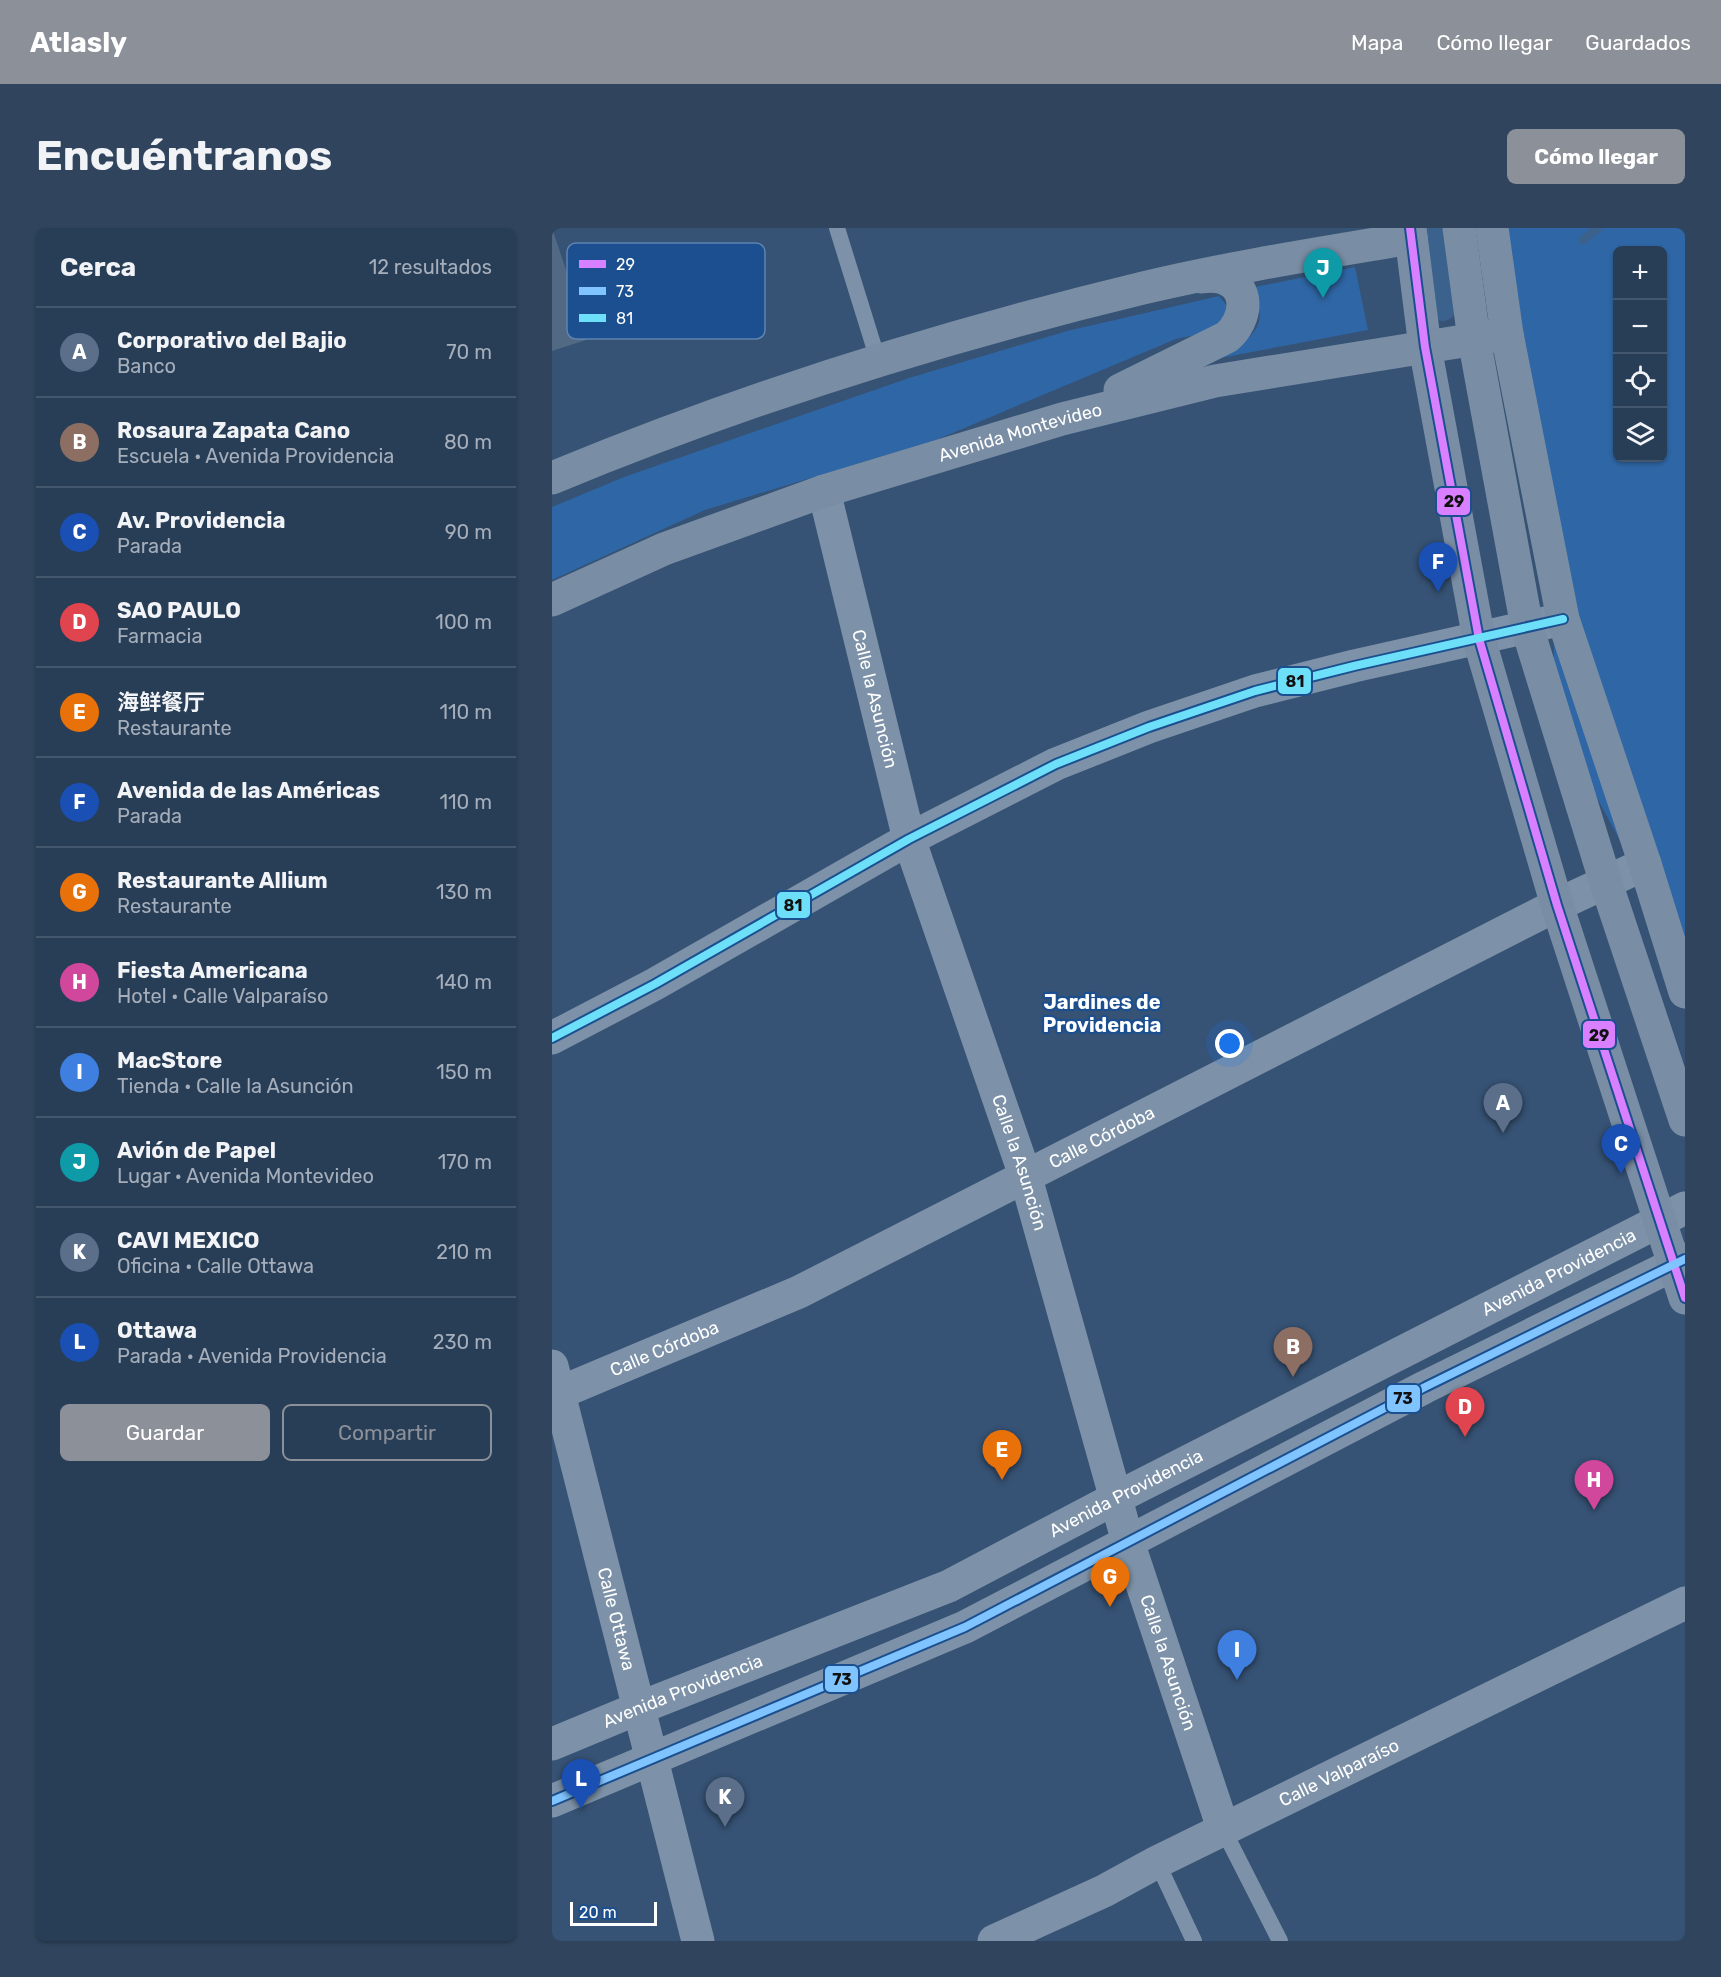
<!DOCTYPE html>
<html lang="es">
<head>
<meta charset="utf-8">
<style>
  body { margin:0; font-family:Rubik,"Noto Sans SC",sans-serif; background:#30455d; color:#f1f3f6 }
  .controls { position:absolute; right:18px; top:18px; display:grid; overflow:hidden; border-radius:9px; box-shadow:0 2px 4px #0004 }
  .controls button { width:54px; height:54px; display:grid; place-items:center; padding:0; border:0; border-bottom:2px solid #44576d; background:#283e57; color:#f1f3f6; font:30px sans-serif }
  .scale { position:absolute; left:18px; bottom:15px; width:87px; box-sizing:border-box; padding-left:6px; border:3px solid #fff; border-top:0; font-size:16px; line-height:21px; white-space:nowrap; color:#fff; -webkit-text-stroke:4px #1b4f8f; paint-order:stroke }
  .you { position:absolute; left:678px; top:816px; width:21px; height:21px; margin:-15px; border:4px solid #fff; border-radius:50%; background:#1a73e8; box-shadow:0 0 0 9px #1a73e833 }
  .badge { display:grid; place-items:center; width:39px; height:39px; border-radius:50%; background:#8c9099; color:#fff; font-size:20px; font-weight:700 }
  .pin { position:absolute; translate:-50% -50px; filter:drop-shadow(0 2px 3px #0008) }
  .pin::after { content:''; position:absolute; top:32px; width:21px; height:18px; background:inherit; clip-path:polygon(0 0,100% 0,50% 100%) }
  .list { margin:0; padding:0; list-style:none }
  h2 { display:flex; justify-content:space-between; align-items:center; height:78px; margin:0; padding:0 24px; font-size:26px }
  h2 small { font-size:20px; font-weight:400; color:#a5aeba }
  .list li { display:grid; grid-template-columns:39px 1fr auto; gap:18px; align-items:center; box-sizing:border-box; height:90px; padding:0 24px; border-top:2px solid #44576d }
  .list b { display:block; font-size:22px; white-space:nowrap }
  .list p { margin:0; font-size:20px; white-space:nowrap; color:#a5aeba }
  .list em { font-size:20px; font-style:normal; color:#a5aeba }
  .actions { display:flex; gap:12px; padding:18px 24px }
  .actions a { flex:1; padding:14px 0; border:2px solid #8c9099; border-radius:9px; text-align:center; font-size:21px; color:#8c9099 }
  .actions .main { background:#8c9099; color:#fff }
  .icon { flex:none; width:33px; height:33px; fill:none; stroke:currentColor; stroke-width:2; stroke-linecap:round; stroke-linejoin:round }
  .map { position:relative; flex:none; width:1133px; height:1713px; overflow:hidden; border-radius:9px }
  header { display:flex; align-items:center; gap:36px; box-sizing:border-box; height:84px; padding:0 30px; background:#8c9099; color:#fff }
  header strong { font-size:28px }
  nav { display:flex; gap:33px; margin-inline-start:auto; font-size:21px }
  .intro { display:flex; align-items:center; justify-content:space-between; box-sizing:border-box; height:144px; padding:0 36px }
  h1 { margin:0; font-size:42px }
  .button { padding:15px 27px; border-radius:9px; background:#8c9099; color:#fff; font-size:21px; font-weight:700 }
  main { display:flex; gap:36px; padding:0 36px }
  aside { flex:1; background:#283e57; border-radius:9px; box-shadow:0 2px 4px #0004 }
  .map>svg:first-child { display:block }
  .green { fill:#2f66a5; fill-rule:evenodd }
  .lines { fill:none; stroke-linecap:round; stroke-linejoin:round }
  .stream { stroke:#3b618d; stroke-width:9 }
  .canal { stroke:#3b618d; stroke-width:30 }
  .building { fill:#526984 }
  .lane { stroke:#7d92a8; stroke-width:16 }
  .street { stroke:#7d92a8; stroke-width:33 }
  .secondary { stroke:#798da4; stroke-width:33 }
  .bus-1-casing { stroke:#1b4f8f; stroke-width:12 }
  .bus-2-casing { stroke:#1b4f8f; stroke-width:12 }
  .bus-3-casing { stroke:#1b4f8f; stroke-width:12 }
  .bus-1 { stroke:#d880ff; stroke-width:8 }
  .bus-2 { stroke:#80c4ff; stroke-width:8 }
  .bus-3 { stroke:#6ddff8; stroke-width:8 }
  .labels { text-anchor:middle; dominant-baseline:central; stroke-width:4.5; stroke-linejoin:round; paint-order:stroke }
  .street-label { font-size:18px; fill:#fff; stroke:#1b4f8f }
  .neighbourhood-label { font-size:20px; font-weight:bold; fill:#fff; stroke:#1b4f8f }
  .key { fill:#1b4f8f; stroke:#5f84b1; stroke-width:1.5 }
  .key-label { font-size:16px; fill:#fff }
  .line-badge { stroke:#1b4f8f; stroke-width:2 }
  .pale-badge-label { font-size:16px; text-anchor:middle; font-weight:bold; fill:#111 }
</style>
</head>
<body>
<header>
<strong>Atlasly</strong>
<nav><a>Mapa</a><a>Cómo llegar</a><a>Guardados</a></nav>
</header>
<div class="intro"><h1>Encuéntranos</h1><a class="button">Cómo llegar</a></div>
<main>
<aside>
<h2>Cerca<small>12 resultados</small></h2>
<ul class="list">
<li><span class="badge" style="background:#5c6f8a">A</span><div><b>Corporativo del Bajio</b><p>Banco</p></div><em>70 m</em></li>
<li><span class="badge" style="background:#8d6e63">B</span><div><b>Rosaura Zapata Cano</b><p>Escuela · Avenida Providencia</p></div><em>80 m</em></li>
<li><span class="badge" style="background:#1a4fb4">C</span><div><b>Av. Providencia</b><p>Parada</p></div><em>90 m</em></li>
<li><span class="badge" style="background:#e0444e">D</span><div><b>SAO PAULO</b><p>Farmacia</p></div><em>100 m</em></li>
<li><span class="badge" style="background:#e8710a">E</span><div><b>海鲜餐厅</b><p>Restaurante</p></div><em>110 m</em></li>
<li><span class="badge" style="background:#1a4fb4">F</span><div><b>Avenida de las Américas</b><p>Parada</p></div><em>110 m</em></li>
<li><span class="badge" style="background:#e8710a">G</span><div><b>Restaurante Allium</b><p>Restaurante</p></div><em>130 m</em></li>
<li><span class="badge" style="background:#d1479c">H</span><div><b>Fiesta Americana</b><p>Hotel · Calle Valparaíso</p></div><em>140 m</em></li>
<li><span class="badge" style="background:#3f7fe0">I</span><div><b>MacStore</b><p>Tienda · Calle la Asunción</p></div><em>150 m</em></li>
<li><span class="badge" style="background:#0f9aa8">J</span><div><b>Avión de Papel</b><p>Lugar · Avenida Montevideo</p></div><em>170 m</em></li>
<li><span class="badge" style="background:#5c6f8a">K</span><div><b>CAVI MEXICO</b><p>Oficina · Calle Ottawa</p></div><em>210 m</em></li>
<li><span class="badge" style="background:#1a4fb4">L</span><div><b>Ottawa</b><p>Parada · Avenida Providencia</p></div><em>230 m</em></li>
</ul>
<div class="actions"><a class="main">Guardar</a><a>Compartir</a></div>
</aside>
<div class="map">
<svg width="1133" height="1713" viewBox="0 0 1133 1713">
  <rect width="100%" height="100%" fill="#365274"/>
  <path class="green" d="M955,0H1133V733L1030,542L1002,440L1001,265L968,104ZM1066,22H1110V230H1066Z
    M803,39L816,102L658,132C677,122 713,109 707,82C706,75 701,67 698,60Z
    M667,68L677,80L668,102L624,111L384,212L153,282L0,352V279L72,249L357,150L515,103Z"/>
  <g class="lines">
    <path class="stream" d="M1031,12L1046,0"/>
    <path class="canal" d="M881,0L890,78"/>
  </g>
  <path class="building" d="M0,0L37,111L0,123Z"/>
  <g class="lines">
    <path class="lane" d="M285,0L326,132
      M672,1603L728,1713
      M605,1634L642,1713"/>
    <g class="street">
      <path id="s1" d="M272,263L357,611L474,950L576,1314L672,1603"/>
      <path d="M0,810L103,756L357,611L504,536L597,499L703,463L802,438L1011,391"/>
      <path id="s2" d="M0,1138L146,1713"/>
      <path id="s3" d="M0,1168L247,1064L1005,677L1093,636"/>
      <path id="s4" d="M0,1516L87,1480L397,1358L564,1270L1133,980"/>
      <path d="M0,1573L413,1399L873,1159L1133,1031"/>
      <path id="s5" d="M442,1713L552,1663L605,1634L1133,1375"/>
    </g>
    <g class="secondary">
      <path d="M858,0L873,119L927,411L1005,677L1133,1070"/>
      <path d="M907,0L922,111L975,399L1054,655L1133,892"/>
      <path d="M940,0L955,106L1011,391L1093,636L1133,764"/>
      <path d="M568,162L675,109C695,92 700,57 668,49C662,48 655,48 649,49"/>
      <path d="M0,250C193,170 388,109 591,60C679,39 770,25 859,10"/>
      <path id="s6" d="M0,372L112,321L272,263L510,191L663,153L955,106"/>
    </g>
    <defs>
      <path id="bus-1" d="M858,0L873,119L927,411L1005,677L1133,1070"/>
      <path id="bus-2" d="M0,1573L413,1399L873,1159L1133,1031"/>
      <path id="bus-3" d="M0,810L103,756L357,611L504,536L597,499L703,463L802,438L1011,391"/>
    </defs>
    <use href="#bus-1" class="bus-1-casing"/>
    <use href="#bus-2" class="bus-2-casing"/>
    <use href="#bus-3" class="bus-3-casing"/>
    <use href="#bus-1" class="bus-1"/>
    <use href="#bus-2" class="bus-2"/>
    <use href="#bus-3" class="bus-3"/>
  </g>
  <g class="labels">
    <g class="street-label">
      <text stroke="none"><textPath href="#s6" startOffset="498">Avenida Montevideo</textPath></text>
      <text stroke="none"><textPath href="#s1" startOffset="214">Calle la Asunción</textPath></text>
      <text stroke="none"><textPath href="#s3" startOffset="608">Calle Córdoba</textPath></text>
      <text stroke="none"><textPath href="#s1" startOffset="700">Calle la Asunción</textPath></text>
      <text stroke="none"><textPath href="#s4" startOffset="1113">Avenida Providencia</textPath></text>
      <text stroke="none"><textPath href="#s3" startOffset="122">Calle Córdoba</textPath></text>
      <text stroke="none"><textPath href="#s4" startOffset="627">Avenida Providencia</textPath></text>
      <text stroke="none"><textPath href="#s2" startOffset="261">Calle Ottawa</textPath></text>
      <text stroke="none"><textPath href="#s1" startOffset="1222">Calle la Asunción</textPath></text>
      <text stroke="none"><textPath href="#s4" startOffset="141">Avenida Providencia</textPath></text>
      <text stroke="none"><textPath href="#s5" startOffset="384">Calle Valparaíso</textPath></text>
    </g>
    <g class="neighbourhood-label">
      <text x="550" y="774">Jardines de<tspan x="550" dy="23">Providencia</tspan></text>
    </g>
  </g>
  <rect x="15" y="15" width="198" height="96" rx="9" class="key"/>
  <rect x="27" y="32" width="27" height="8" fill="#d880ff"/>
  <rect x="27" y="59" width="27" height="8" fill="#80c4ff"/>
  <rect x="27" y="86" width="27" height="8" fill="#6ddff8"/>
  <g class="key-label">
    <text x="64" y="42">29</text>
    <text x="64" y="69">73</text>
    <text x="64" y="96">81</text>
  </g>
  <g class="line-badge">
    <rect x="884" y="259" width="35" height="29" rx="6" fill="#d880ff"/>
    <rect x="725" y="439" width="35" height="28" rx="6" fill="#6ddff8"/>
    <rect x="224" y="663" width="35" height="28" rx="6" fill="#6ddff8"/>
    <rect x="1030" y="792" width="34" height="29" rx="6" fill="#d880ff"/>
    <rect x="834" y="1156" width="35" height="29" rx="6" fill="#80c4ff"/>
    <rect x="272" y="1437" width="35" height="28" rx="6" fill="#80c4ff"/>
  </g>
  <g class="pale-badge-label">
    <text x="902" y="279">29</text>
    <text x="743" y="459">81</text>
    <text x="241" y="683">81</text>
    <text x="1047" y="813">29</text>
    <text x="851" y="1176">73</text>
    <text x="290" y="1457">73</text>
  </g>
</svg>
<div class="controls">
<button>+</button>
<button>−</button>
<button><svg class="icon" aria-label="locate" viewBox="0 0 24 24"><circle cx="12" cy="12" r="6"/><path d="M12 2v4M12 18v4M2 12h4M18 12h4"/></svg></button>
<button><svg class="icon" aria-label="layers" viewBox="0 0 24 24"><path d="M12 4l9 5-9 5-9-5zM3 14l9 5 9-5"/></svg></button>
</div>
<div class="scale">20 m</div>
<div class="you"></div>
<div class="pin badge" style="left:951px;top:905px;background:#5c6f8a">A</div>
<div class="pin badge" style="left:741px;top:1149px;background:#8d6e63">B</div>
<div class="pin badge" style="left:1069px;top:946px;background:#1a4fb4">C</div>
<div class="pin badge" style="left:913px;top:1209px;background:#e0444e">D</div>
<div class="pin badge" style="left:450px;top:1252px;background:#e8710a">E</div>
<div class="pin badge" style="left:886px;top:364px;background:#1a4fb4">F</div>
<div class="pin badge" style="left:558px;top:1379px;background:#e8710a">G</div>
<div class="pin badge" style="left:1042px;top:1282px;background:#d1479c">H</div>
<div class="pin badge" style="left:685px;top:1452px;background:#3f7fe0">I</div>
<div class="pin badge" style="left:771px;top:70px;background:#0f9aa8">J</div>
<div class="pin badge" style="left:173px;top:1599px;background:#5c6f8a">K</div>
<div class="pin badge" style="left:29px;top:1581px;background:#1a4fb4">L</div>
</div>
</main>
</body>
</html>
